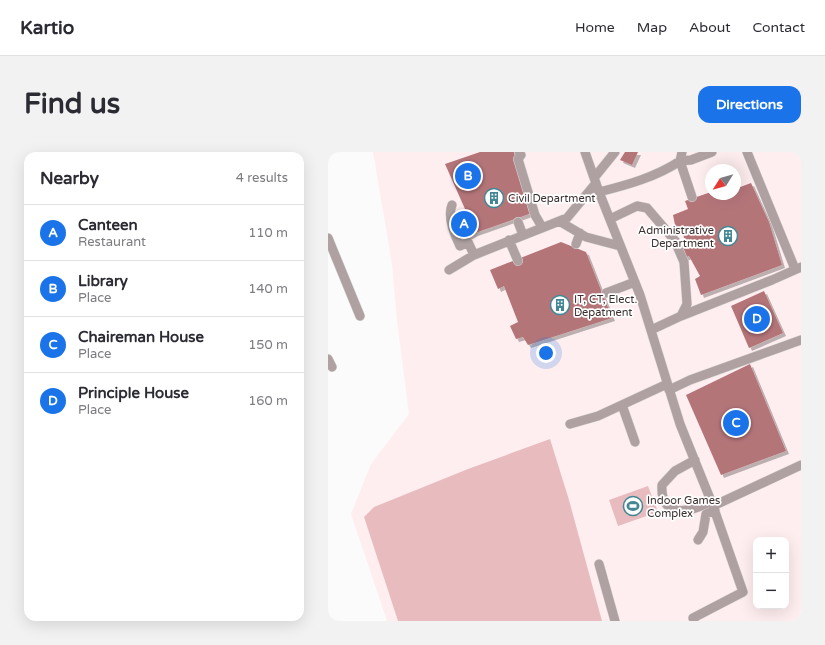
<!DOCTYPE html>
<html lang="en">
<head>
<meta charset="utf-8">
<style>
  body { margin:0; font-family:"Varela Round",sans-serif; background:#f2f2f3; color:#2b2b33 }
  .controls { position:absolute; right:12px; bottom:12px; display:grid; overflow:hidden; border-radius:8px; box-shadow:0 4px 16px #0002 }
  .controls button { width:36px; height:36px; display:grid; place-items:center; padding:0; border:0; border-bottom:1px solid #e1e1e2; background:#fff; color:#2b2b33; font:20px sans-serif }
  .compass { position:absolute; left:377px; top:12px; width:36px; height:36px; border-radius:50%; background:#fff; box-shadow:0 4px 16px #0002; rotate:233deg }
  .you { position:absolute; left:218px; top:201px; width:14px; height:14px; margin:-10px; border:3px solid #fff; border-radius:50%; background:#1a73e8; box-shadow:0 0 0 6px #1a73e833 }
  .badge { display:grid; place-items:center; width:26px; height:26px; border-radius:50%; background:#1a73e8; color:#fff; font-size:13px; font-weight:700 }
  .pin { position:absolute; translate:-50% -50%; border:2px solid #fff; box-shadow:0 1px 4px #0006 }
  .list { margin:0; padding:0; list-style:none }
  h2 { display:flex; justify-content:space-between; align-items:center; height:52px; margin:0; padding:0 16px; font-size:17px }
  h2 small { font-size:13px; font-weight:400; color:#7c7c81 }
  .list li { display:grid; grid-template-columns:26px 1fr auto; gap:12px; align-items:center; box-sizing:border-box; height:56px; padding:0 16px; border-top:1px solid #e1e1e2 }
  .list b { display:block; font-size:15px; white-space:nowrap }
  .list p { margin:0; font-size:13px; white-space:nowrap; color:#7c7c81 }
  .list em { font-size:13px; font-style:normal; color:#7c7c81 }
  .map { position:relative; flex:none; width:473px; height:469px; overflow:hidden; border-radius:12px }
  header { display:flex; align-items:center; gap:24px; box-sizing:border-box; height:56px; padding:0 20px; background:#fff; border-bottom:1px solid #e1e1e2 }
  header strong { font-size:19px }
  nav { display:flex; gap:22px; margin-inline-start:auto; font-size:14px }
  .intro { display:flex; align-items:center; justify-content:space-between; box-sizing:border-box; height:96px; padding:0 24px }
  h1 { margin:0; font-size:28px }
  .button { padding:10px 18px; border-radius:12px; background:#1a73e8; color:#fff; font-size:14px; font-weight:700 }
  main { display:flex; gap:24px; padding:0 24px }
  aside { flex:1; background:#fff; border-radius:12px; box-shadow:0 4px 16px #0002 }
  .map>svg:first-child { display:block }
  .built { fill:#ffeeef; fill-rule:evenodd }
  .green { fill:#e8bcbf }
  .building { fill:#b47479; filter:url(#shadow) }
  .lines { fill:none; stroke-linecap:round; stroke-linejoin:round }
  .minor-casing { stroke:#d9d6d6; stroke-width:10 }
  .minor { stroke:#afa1a2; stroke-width:9 }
  .labels { text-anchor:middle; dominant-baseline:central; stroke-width:3.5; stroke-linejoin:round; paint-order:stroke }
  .poi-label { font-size:11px; fill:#3c3030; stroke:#fff; text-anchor:start }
</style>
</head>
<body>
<header>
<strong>Kartio</strong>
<nav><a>Home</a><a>Map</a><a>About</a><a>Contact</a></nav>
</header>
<div class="intro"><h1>Find us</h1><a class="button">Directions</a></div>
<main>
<aside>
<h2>Nearby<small>4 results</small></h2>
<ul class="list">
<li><span class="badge">A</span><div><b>Canteen</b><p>Restaurant</p></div><em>110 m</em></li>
<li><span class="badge">B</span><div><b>Library</b><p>Place</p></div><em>140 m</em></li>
<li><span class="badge">C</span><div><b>Chaireman House</b><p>Place</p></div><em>150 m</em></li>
<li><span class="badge">D</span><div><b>Principle House</b><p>Place</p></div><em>160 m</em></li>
</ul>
</aside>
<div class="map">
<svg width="473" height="469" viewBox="0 0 473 469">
  <defs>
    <filter id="shadow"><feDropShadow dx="3" dy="3" stdDeviation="0" flood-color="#0004"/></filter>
  </defs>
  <rect width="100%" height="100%" fill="#fbfbfb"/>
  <path class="built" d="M45,0H473V469H59L23,362L43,312L81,262L69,169L64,112ZM383,18H407V42H383ZM428,388H458V454H428Z"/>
  <path class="green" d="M222,287L241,348L274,469H70L36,365L46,355L140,317Z
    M320,334L330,360L290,374L281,348Z"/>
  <path class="building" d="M152,0H186L204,61L147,81L134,88L125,62L137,57L117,12Z
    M297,0H310L304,13L292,8Z
    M423,31L441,70L454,113L373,143L367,127L372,124L361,104L356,106L351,96L358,92L354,79L348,78L345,63L360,57L357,49L383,40V42H407V37Z
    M233,90L258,100L284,166L200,193L195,185L188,187L182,174L190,170L176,134L170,137L162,118Z
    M436,139L455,181L421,196L403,154Z
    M422,212L458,299L393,323L358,243Z"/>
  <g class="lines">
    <defs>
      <path id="minor" d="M191,0L193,3L190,7L207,63L214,75
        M257,0L271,40L312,143L352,272L385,354L415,440L365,466L366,469
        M419,0L467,117
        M266,26L287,0
        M271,40C299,33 328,25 352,9L354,0
        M364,45L352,9L363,8L384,0
        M124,53C119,65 126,82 132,94L140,90L146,103
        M282,67L309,54L319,56L349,91V94L356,110L359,152L353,164L323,178
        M231,69L258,85L292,94
        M190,70L195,83
        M0,86L32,164
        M181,88L190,109
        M248,92L252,81
        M121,118L146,103L239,66L268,31
        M278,141L307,130
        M353,164L444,128L473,115
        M0,207L4,215
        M341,238L362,228L473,188
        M294,253L307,290
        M242,272L270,264L339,232
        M367,308L347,319L334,333C332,367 362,361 383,349
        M385,354L473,313
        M370,388L375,380L378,362L387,358
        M271,412L287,469"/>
    </defs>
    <use href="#minor" class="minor-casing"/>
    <use href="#minor" class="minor"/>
  </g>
  <defs>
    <symbol id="building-ring" viewBox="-11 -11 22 22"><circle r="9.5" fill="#fff" stroke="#428793" stroke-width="1.5"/><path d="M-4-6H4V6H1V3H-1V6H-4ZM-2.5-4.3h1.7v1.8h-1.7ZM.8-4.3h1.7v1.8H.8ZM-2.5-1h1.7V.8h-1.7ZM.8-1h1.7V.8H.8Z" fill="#428793"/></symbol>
    <symbol id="stadium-ring" viewBox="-11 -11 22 22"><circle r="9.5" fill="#fff" stroke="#428793" stroke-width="1.5"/><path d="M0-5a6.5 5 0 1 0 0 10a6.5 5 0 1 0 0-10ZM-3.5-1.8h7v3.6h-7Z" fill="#428793"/></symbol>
  </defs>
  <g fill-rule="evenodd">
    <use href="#building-ring" x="155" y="35" width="22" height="22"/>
    <use href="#building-ring" x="389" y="73" width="22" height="22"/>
    <use href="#building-ring" x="221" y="142" width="22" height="22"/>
    <use href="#stadium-ring" x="294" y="343" width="22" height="22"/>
  </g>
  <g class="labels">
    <g class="poi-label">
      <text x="180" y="46">Civil Department</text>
      <text x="386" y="78" text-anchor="end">Administrative<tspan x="386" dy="13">Department</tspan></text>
      <text x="246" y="147">IT, CT, Elect.<tspan x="246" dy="13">Depatment</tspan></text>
      <text x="319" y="348">Indoor Games<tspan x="319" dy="13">Complex</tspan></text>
    </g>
  </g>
</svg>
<div class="controls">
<button>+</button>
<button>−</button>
</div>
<svg class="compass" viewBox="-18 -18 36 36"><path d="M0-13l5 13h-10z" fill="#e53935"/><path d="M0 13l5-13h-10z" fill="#7c7c81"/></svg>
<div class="you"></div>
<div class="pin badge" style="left:136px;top:72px">A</div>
<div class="pin badge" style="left:140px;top:24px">B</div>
<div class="pin badge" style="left:408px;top:271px">C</div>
<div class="pin badge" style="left:429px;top:167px">D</div>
</div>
</main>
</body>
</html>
